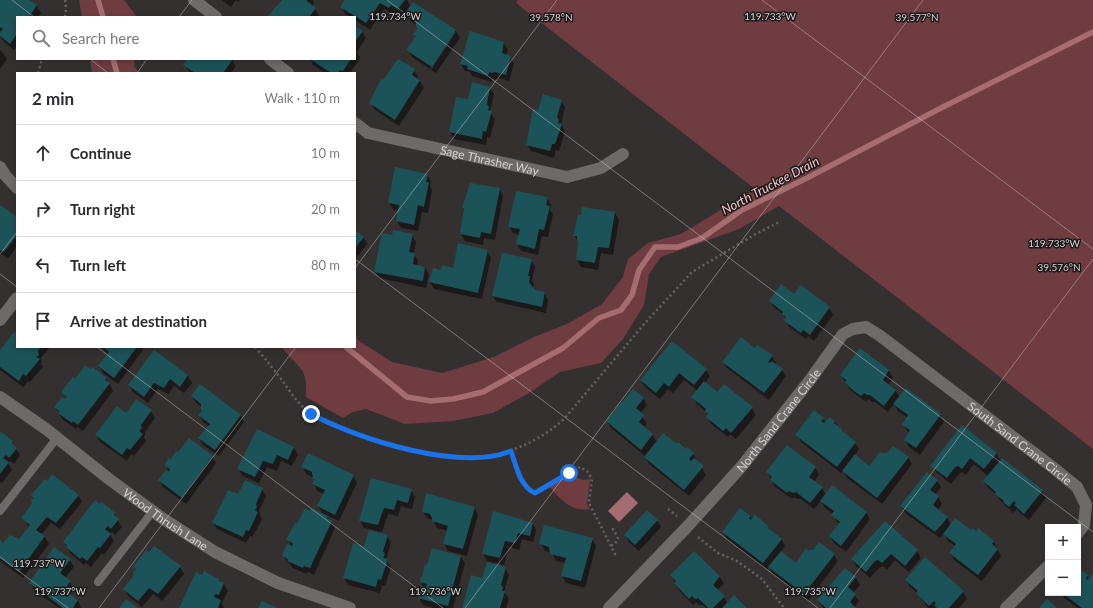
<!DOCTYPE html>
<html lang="en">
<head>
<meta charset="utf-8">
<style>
  body { margin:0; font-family:Lato,sans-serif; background:#f2f2f3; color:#2b2b33 }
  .controls { position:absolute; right:12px; bottom:12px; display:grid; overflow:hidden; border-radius:0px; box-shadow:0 2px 6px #0003 }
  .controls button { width:36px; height:36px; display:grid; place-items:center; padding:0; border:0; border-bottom:1px solid #e1e1e2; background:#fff; color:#2b2b33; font:20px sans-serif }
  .stop { position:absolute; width:12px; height:12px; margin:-9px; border:3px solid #1a73e8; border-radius:50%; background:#fff }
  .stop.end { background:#1a73e8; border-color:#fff; box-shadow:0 1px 4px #0008 }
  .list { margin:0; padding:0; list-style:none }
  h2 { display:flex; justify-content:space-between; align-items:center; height:52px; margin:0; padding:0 16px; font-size:17px }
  h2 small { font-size:13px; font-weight:400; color:#7c7c81 }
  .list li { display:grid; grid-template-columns:26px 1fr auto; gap:12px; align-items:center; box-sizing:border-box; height:56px; padding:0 16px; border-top:1px solid #e1e1e2 }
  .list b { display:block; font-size:15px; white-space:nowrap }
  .list em { font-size:13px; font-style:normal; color:#7c7c81 }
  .icon { flex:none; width:22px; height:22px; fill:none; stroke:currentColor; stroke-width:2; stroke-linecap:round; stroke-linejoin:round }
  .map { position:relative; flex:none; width:1093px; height:608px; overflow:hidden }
  .search { position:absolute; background:#fff; box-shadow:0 2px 6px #0003; left:16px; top:16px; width:340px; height:44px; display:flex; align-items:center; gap:10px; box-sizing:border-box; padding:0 14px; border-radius:0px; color:#7c7c81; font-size:15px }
  .panel { position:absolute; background:#fff; box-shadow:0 2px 6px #0003; left:16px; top:72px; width:340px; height:276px; border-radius:0px }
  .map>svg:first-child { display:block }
  .green { fill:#6e3c41 }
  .water { fill:#a56d71 }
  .shadow { fill:#0007 }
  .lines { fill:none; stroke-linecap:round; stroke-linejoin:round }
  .stream { stroke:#a56d71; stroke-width:5.5 }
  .building { fill:#1c5358 }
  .path { stroke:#666363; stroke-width:2.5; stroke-dasharray:2 3; stroke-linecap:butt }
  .lane { stroke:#6f6a6a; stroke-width:8 }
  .street { stroke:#6f6a6a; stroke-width:12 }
  .route { stroke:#1a73e8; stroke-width:5 }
  .ticks { fill:none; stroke:#d5d3d3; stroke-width:1; stroke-opacity:0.45 }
  .labels { text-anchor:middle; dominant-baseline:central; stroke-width:3; stroke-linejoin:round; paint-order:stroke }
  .street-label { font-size:12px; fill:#d5d3d3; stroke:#1a1818 }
  .water-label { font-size:13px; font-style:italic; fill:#f9c3c6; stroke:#1a1818 }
  .ticks-label { font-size:10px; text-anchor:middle; fill:#d5d3d3; stroke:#1a1818; stroke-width:3; stroke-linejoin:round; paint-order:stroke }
</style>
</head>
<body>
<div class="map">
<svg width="1093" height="608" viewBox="0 0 1093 608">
  <rect width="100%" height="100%" fill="#343030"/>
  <path class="green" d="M79,0H124L137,17H82Z
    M518,0H1093V449L779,206L739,229L661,257L649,274L644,305L623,339L601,363L560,372L529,393L493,413L453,421L405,424L366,409L353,412L343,418L306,397V382L303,371L281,347H355V336L359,341L392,362L442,373L494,357L534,337L567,324L602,304L623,277L628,259L648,243L681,234L755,189L516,3Z
    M90,59H135L134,66L139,73H92Z
    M572,473C576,479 583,481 590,479L587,504L590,509C574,513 559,499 550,487Z"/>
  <path class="water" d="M627,492L638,503L619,522L608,511Z"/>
  <path class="shadow" d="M0,0H28L37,6L41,13L38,17H17V46L14,50L4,42L0,36L2,32L0,30Z
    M222,0H240L239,2L236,0L231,7Z
    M283,0H313L314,3L312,6L315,9L319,15L318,17H269Z
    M346,0H407L410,5L403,15L395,11L393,14L384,9L370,30L355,20V17H351L345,14L342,7Z
    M407,14L456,31L460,38L436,73L431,70L456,32H454L430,69L412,57L408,50L416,37L415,34L418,30L417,25L410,21Z
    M355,27L362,31L366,38L357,52L360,58L350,73H325L313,65L310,59H355Z
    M504,43L508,50L506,55L510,57L514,64L509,81L499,78L496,80L493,79L491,82L472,76L470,72L465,71L461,64Z
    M0,50L3,53L7,59L0,69Z
    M189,59H231L236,66L231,73H190L185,65Z
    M414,70L418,77L417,79L420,81L424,88L399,126L375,110L371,103L383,81Z
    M490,88L494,94L490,112L495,119L490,138L487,137L486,145L454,139L450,132L468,100Z
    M561,101L565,107L561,124L565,132L559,151L556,150L554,158L531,151L527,144L539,112Z
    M427,174L431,181L430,186L432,190L428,213L422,212L418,231L401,228L397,221L399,211L393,210L389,203Z
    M499,189L503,196L495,240L484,238L483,245L465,241L461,234L464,211L463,208Z
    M547,198L551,205L550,210L553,214L548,237L542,236L538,255L521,251L517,244L519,235L513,233L509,226Z
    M0,206L17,219V246L8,259L0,253Z
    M615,213L619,220L613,255L601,253L598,270L581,267L577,260L578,243L575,236Z
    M355,231L363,237L367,244L355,260Z
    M412,235L416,242L414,254L418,261L417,266L425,267L429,274L426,288L379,278L375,272L393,236Z
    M487,251L491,258L482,299L434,289L430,282L442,271L453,269Z
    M531,260L535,267L532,281L534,284L533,289L545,293L548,300L546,313L497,302L493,296Z
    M795,296L829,308L833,315L814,341L808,336L806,339L789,327L784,315L774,307L770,301Z
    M17,336V347H50L41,358L42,362L41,363L43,367L30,382L28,381L23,387L0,370V352Z
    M672,342L706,370L710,376L705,383L717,394L752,408L756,415L736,439L730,434L728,437L711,424L706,412L697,404L693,397L698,391L684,380L673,393L668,389L660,399L645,387L641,381Z
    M101,347H142L143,350L118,384L103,373L99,366L108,354Z
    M756,349L772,356L776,363L775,364L782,370L786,376L769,400L727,368L723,362Z
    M860,350L889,371L893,378L888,385L895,390L900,398L940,415L944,422L920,455L909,447L905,440L909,433L903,425L908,418L898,411L894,404L888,412L875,402H872L868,399L866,402L850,390L841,375Z
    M155,352L188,376L192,383L184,393L174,386L168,394L158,389L148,403L133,392L129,385Z
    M106,378L113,391L83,431L77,427L76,429L63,420L55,407L65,401L67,399L63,392L75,380Z
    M192,396L240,415L244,422L219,456L203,445L199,438L209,426L203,422L200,416L203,412L202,407L196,403Z
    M643,398L647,405L640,414L647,423L644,428L652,435L657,442L677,446L686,450L687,449L693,454L697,461L696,462L702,468L706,475L689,496L649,464L645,456L611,428L607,421Z
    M151,411L155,418L145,432V435L144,437L146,441L134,456L131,454L127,461L100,442L96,435L126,414Z
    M829,418L835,422L844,434L855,443L859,449L855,455L870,467L908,457L912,464L882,504L847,478L843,471L841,473L801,442L797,435L823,419L826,423Z
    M962,427L996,453L1000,460L1002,459L1042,491L1046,498L1029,520L1019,512L1017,509L1013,513L1000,500L997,495L988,488L984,481L988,476L974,464L966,475L962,472L959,474L951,484L936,472L932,466Z
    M257,431L294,448L298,455L292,466L281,461L277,471L267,467L259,483L242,476L239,469Z
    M0,432L12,442L20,455L14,464L10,461L8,463L12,470L2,483L0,482Z
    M212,457L216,463L186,504L163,487L159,480L171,474L165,465Z
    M303,467L353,476L357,483L339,521L326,515L335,528L314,575L308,572L307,574L292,568L290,564L287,562L283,555L292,547L288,540L298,525L311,512L323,515L318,506L324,494L317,491L314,484L316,480L314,478L306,474Z
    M815,468L819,475L814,482L822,488L826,495L866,512L870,519L846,552L834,543L830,536L840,524L837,522L833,515V514L825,508L821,501L814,509L801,499H797L794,497L792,499L775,487L767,472Z
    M937,481L941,487L935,495L938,497L942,504L938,510L947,517L951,525L994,542L1001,556L982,581L954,560L950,553L955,546L948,541L944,533L940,538L905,513L902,506Z
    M262,489L266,496L259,511L262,520L252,537L250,536L246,543L217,529L213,523L238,496Z
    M411,490L415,497L412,509L401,506L398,516L388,514L382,532L364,528L360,521Z
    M32,495H78L82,502L60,529L51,523L41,535L45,537L49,544L23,578L0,561V542L3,544L19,541L29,527L23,518L33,504L34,499Z
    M475,508L478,515L467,556L448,551L444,544L448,531L437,528L433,520L427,518L423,512Z
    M114,514L122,527L115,535L112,532L110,534L114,541L104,555L102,553L91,567L86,563L84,565L71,554L64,542Z
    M750,516L752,520L768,527L771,531L782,540L785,546L781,552L796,564L834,555L838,561L808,601L773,574L769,567L767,570L727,539L723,532Z
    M657,520L661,527L639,551L629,542L625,535Z
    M885,522L917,551L921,558L909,572L895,560L887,570L883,566L879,568L870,578L856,566L852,559Z
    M533,524L536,530L533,542L522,539L519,550L509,547L504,565L487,561L483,554Z
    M387,536L391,542L386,560L391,567L385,586L382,585L380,593L348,585L344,578L365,547Z
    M592,539L596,546L585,588L566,583L562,576L566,563L556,561L552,553L545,551L541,544Z
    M694,552L720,577L724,584L717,590L724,597L728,604L746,608H706L703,605H699L696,602L693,605L679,590L671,575Z
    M461,557L465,563L453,608H434L423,605L419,598L423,587L421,582Z
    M925,558L963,592L967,599L959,608H928L918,594L910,587L906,580Z
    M70,560L74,567L65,578L70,582L74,589L71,593L72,597L78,601L81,608H59L34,590L30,583Z
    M134,567H180L184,574L162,601L153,594L142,607L128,596L125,589L135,575L136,570Z
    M505,568L509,575L504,592L509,599L506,608H463L483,580Z
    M845,569L856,578L860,585L853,593L859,601L854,608H823L818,600Z
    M1078,569L1087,576L1089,580L1093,576V608H1078L1064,598L1062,593H1078Z
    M202,576L219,579L220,583L224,584L228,591L222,603L224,608H180Z"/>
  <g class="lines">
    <path class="stream" d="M98,0L103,17
      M113,59L117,73
      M346,347L407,397L431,401L453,399L483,392L563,348L599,318L621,310L632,295L639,270L655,247H678L702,238L742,210L807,178L943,107L1093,32"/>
  </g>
  <path class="building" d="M0,0H30L37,5L29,17H17V34L10,44L0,36V33L3,29L0,27Z
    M282,0H307V1L316,8L309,17H267Z
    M345,0H405L398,9L391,5L389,8L380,3L366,23L340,7Z
    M413,2L456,30L432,67L406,50L416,36L413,34L417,29L415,20L405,14Z
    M355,26L363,31L355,42Z
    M470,31L504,42L502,53L511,56L506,75L495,72L492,73L489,72L488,76L467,69L468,66L460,64Z
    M187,59H233L223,73H195L183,65Z
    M310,59H351L343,71L340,70L338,73H331Z
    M398,59L415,69L412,75L420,80L395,120L369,103L381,79L383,80Z
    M472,82L490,87L487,104L489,107L488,110L492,111L486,132L483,131L482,139L449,132L456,97L468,99Z
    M543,94L562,100L557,117L559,120L558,123L562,124L555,144H552L550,151L526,145L533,109L538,110Z
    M395,167L428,174L426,182H429L424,207L418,205L414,225L396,221L399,205L388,203Z
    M470,183L500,188L491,234L481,232L480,238L460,234L464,209L462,208Z
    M516,191L548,197L546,205L550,206L544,230L539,229L535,249L516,244L520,229L508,227Z
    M0,205L17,217V235L4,252L0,250Z
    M582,207L615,212L609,248L598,247L595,263L576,260L578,243L577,240V236H573L578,215H581Z
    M355,230L364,237L355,248Z
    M393,230L413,234L409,252L415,253L413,264L425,267L423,281L374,272L382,233L392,235Z
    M458,243L488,250L478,293L429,282L433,268L441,270L442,265L453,268Z
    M502,253L532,259L528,276H530L529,282L535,290L545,292L542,307L492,296Z
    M781,284L794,294L801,285L830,307L810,335L803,330L801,333L783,320L786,317L782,314L783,312L769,301Z
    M14,332L17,334V347H41L38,351L39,355L36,357L40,359L26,376L23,374L19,381L0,367V350Z
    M741,337L755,348L757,345L773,355L768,362L770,363L772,361L783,369L764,393L722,362Z
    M672,341L707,369L694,385L679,373L669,387L664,383L656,393L640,380Z
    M103,347H137L114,378L98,366L109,352Z
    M860,348L889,370L883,380L896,390L884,406L870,395H867L864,393L861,396L854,391L845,383L846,380L840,375Z
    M154,350L188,375L180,387L170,379L164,388L154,383L144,397L128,385Z
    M85,365L91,369L92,367L107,378L105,380L110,383L78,425L73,421L72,423L58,413L59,411L54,407L62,397L65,399L67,397L61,392L73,377L75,379Z
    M704,381L717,392L724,384L753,407L731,433L726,428L723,431L706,417L708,414L705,411L706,409L691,397Z
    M200,384L241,415L215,450L198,438L210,424L198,415L202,411L201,410V404L191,396Z
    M906,388L941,414L916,448L904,440L910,430L902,425L908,415L893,404Z
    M633,389L644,398L636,408L644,415L639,422L653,434L641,450L606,421Z
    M136,399L152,410L141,425L142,428L139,431L143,434L130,450L127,448L122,455L95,435L117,406L126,413Z
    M814,410L824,418L821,421L824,423L829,417L835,421L834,423L842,429L841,430L856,442L837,467L795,435Z
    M962,425L997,453L984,469L970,458L962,469L958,466L955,467L947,478L930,466Z
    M257,429L294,447L288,460L277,455L273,464L263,461L255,477L237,469Z
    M0,431L13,441L12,443L17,448L9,458L6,455L3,458L9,462L0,474Z
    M663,433L677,444L678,442L686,449L687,447L694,453L689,459L691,461L694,458L703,465V467L684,490L644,457Z
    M189,438L213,456L182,498L158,480L166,470L169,472L170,469L164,465L169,458L171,459L176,451L178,452Z
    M787,445L816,467L809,477L823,487L810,503L796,492L793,493L789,491L787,493L770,480L772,477L766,472Z
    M893,446L909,457L877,498L842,471L855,454L869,466L880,452L882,453H887Z
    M308,453L354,475L335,515L317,506L325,490L312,484L315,479H313L312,472L301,467Z
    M1002,458L1043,490L1024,514L1014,505L1016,503L1014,501L1009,507L1003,502L1004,501L995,494L996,492L983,481Z
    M927,472L938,480L930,490L939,496L933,505L948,517L935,532L900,506Z
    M52,474L79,495L56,523L47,517L36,530L45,536L19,572L0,558V540L3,543L10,535L19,539L30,525L34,528L21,518L32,504L31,500L34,498L31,495L45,479L47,481Z
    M371,478L412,489L408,503L397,500L394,510L384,508L378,525L359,521Z
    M245,480L263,488L256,504L257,507L255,510L258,512L249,531L246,530L243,537L212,523L228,490L238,494Z
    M832,485L867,512L841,546L829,536L840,522L831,515L834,511L820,501Z
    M426,493L475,507L463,549L443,544L448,526L432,521V518L430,514L422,512Z
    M95,500L100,504L102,502L115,513L114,515L119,519L111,529L108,526L105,529L111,534L100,548L98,547L87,561L82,557L80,559L66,547L67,545L63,542Z
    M305,508L310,511L311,508L328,516L327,518L332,521L310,568L304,566L303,568L287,561L288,559L282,556L287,544L292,546L293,543L286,540L295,523L297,524Z
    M740,508L751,516L749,518L751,520L755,514L769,527L768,528L782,539L763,563L722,532Z
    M647,510L658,520L635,545L624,535Z
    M493,511L533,523L530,536L518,533L515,543L505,541L500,558L482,554Z
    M955,518L971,530L972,528L976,531L978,528L994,541L992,544L998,549L978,575L949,553L956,544L943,534Z
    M885,521L918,550L905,566L891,554L882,563L878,560L875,561L866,572L851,559Z
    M544,525L593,538L581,581L561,576L566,558L550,554L549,547L539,544Z
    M369,530L388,535L383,551L385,554L383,558L388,559L381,580L378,579L376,587L343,578L353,543L364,546Z
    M819,542L835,554L804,594L768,567L781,551L796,563L806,548L809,550H813Z
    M154,546L181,566L158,594L149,588L138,601L123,589L134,575L133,572L136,569L133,567L146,550L149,552Z
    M54,547L71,559L60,573L71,581L67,586L69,587V593L78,600L73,608H63L29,583Z
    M432,548L461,556L448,606L418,598L422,586L426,587L427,584L420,582L421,577L422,578L425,564L427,565Z
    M694,551L720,576L713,585L725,596L713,608H708L698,598L695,599L692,596L689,599L674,583L676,581L670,575Z
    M925,557L964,591L949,608H937L934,605L936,603L934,601L929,606L916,593L918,591L905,580Z
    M487,562L506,567L501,585L503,587L502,591H505L500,608H462L471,575L482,578Z
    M845,568L856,577L848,587L856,594L850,602L856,608H826L817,600Z
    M1078,568L1088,575L1086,578L1088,580L1093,573V608H1082L1062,593H1078Z
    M204,571L219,579V581L224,583L219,595L215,594L214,597L221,600L218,608H179L196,572L202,575Z
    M734,595L747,608H722Z
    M126,599L138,608H119Z
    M1047,599L1057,608H1039Z
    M262,601L278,608H258Z"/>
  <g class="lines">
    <path class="path" d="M65,0L66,8L65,17
      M38,73L42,59
      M255,347C265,358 273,369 282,380C290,392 299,405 311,414C331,428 356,434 379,441C398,446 418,453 437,456C483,463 529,451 564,419L645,323L692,272L754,235L781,221
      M511,451C516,465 520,488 535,493L580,467L587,471L592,479L589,503L616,556
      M668,509L677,516
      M698,537L718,553L737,561L762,579L784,608
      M611,546C622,539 617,537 613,529L614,527"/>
    <path class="lane" d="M0,511L57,438
      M98,582L153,511"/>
    <g class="street">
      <path d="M194,0L216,17"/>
      <path d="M270,59L288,73"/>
      <path id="s1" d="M355,123L368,133L567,177L601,168L623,154"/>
      <path d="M0,167L5,175L17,188"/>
      <path d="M0,320L17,298"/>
      <path id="s2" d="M0,397L46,429L109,479L162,518L215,552L278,583L350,608"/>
      <path id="s3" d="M609,608L687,527L742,466L810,380L843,334L853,329L866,327L879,335L1051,466L1077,487L1086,505L1084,525L1078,533"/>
      <path d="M1006,608L1048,566"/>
    </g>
  </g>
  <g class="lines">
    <path class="route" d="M311,414C358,439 460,472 511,451C516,465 520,487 535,493L569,473"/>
  </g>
  <path class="ticks" d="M12,0L34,17M387,0L1093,532M762,0L1093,249M179,17L192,0M90,59L108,73M137,73L147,59M0,254L17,232M355,259L818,608M355,268L557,0M0,274L17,287M97,347L443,608M0,557L68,608M99,608L296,347M465,608L923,0M830,608L1093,259"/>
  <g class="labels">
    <g class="street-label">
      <text stroke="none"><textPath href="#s1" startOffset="141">Sage Thrasher Way</textPath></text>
      <text stroke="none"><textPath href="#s3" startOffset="253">North Sand Crane Circle</textPath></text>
      <text stroke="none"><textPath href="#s3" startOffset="578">South Sand Crane Circle</textPath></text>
      <text stroke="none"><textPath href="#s2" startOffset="206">Wood Thrush Lane</textPath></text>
    </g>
    <g class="water-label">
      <text transform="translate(770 185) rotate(-28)">North Truckee Drain</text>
    </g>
  </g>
  <g class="ticks-label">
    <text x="395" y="20">119.734°W</text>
    <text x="770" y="20">119.733°W</text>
    <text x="551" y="21">39.578°N</text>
    <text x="917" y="21">39.577°N</text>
    <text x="1054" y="247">119.733°W</text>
    <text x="1059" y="271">39.576°N</text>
    <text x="39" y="567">119.737°W</text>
    <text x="60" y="595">119.737°W</text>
    <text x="435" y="595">119.736°W</text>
    <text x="810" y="595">119.735°W</text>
  </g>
</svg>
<div class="controls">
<button>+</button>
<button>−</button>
</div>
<div class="stop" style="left:569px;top:473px"></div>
<div class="stop end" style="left:311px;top:414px"></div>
<div class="search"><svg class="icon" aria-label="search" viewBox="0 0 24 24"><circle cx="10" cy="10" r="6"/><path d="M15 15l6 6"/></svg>Search here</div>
<section class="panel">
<h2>2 min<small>Walk · 110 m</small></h2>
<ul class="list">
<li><svg class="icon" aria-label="ahead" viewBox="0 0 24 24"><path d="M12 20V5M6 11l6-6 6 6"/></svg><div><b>Continue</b></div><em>10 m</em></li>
<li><svg class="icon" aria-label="right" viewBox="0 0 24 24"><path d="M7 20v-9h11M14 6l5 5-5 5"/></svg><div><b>Turn right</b></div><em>20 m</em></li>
<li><svg class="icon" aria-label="left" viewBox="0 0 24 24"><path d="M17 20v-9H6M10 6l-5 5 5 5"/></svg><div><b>Turn left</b></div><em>80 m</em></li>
<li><svg class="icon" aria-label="arrive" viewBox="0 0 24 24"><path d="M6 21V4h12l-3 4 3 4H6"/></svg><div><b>Arrive at destination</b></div></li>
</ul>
</section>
</div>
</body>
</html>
